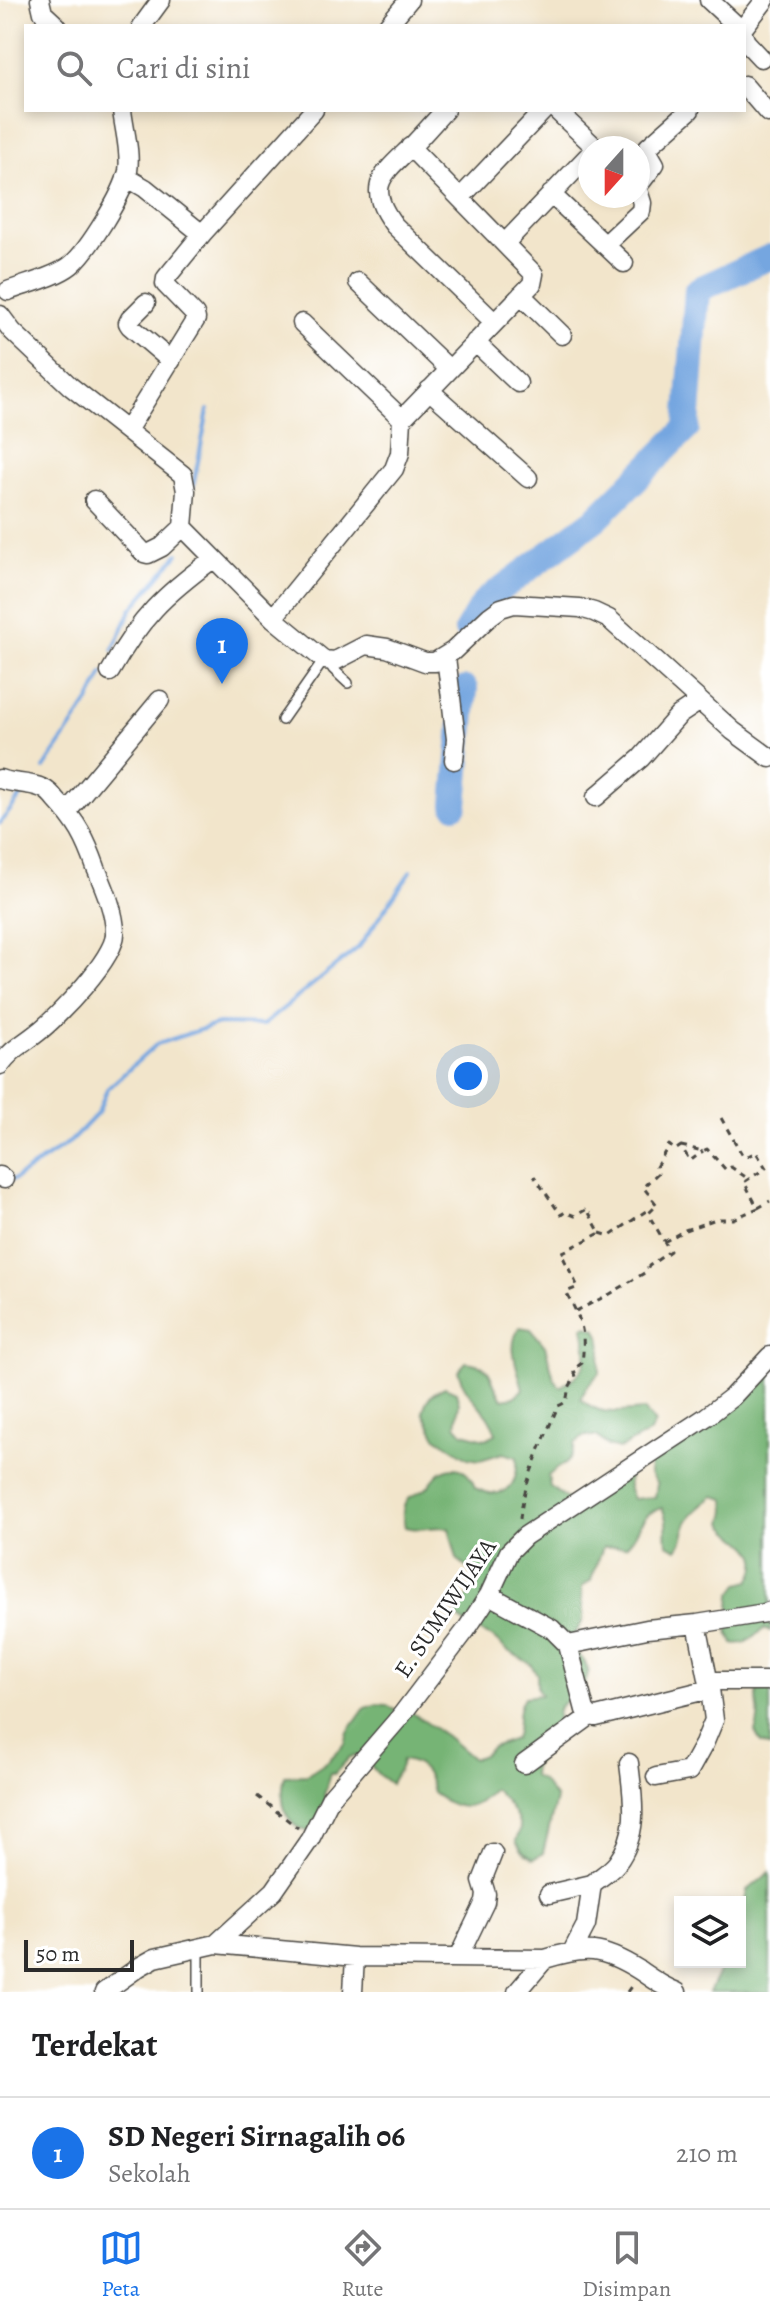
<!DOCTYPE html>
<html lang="id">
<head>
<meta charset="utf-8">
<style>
  body { margin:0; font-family:Alegreya,serif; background:#f2f2f2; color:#202124 }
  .controls { position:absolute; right:24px; bottom:24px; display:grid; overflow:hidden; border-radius:0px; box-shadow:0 4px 12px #0003 }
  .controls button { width:72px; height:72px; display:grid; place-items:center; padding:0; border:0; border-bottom:2px solid #e0e0e0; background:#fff; color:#202124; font:40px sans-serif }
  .compass { position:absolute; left:578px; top:136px; width:72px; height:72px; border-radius:50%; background:#fff; box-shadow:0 4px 12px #0003; rotate:201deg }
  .scale { position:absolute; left:24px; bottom:20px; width:110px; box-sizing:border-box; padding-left:8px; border:4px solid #2b2b2b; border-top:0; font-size:22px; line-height:28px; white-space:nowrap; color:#2b2b2b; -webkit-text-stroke:6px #fff; paint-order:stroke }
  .you { position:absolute; left:468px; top:1076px; width:28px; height:28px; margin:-20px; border:6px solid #fff; border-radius:50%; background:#1a73e8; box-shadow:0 0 0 12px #1a73e833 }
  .badge { display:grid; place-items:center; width:52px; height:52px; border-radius:50%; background:#1a73e8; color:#fff; font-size:26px; font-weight:700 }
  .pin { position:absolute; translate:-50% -66px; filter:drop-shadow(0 2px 4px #0008) }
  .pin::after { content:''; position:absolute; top:42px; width:28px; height:24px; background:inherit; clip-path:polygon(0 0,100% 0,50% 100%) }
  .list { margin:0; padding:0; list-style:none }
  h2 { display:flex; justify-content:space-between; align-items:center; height:104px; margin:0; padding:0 32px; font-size:34px }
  h2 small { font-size:26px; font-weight:400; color:#757577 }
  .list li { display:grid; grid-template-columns:52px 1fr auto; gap:24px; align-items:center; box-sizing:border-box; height:112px; padding:0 32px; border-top:2px solid #e0e0e0 }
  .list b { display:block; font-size:30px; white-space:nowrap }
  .list p { margin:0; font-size:26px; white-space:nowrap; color:#757577 }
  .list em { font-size:26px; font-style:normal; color:#757577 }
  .icon { flex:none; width:44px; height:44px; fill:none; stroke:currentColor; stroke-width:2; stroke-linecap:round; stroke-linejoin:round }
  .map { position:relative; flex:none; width:770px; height:1992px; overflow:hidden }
  .search { position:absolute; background:#fff; box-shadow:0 4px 12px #0003; left:24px; right:24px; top:24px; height:88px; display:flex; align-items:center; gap:20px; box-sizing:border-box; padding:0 28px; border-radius:0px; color:#757577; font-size:30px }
  .sheet { height:216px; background:#fff }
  nav { display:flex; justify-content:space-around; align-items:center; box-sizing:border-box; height:112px; border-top:2px solid #e0e0e0; background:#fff; font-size:22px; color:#757577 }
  nav a { display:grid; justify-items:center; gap:4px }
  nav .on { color:#1a73e8 }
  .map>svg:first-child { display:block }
  .forest { fill:#76b474; stroke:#507050; stroke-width:2 }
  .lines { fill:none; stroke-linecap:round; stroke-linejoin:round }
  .stream { stroke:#74a6e0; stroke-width:4 }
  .river { stroke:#74a6e0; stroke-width:26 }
  .service-casing { stroke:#494743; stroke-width:12 }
  .minor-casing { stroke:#494743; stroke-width:21 }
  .path { stroke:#494743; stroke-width:3; stroke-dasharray:6 6; stroke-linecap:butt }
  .service { stroke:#fff; stroke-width:9 }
  .minor { stroke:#fff; stroke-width:18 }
  .labels { text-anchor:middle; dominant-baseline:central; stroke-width:6; stroke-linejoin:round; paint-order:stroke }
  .street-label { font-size:24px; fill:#2b2b2b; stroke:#fff }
</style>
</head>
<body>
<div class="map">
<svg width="770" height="1992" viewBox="0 0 770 1992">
  <rect width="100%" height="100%" fill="#fff"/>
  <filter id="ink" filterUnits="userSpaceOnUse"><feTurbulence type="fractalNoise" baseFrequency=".0125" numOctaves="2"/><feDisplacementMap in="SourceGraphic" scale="16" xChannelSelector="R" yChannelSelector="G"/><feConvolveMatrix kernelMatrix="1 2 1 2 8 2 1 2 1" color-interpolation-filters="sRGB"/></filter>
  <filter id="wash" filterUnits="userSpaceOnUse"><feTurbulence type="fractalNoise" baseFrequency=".006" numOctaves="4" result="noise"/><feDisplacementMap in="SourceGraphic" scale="32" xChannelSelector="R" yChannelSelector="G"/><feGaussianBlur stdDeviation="1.8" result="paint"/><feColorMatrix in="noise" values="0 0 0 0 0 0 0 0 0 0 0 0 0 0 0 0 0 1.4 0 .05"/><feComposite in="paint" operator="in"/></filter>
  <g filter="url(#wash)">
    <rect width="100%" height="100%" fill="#f2e5cb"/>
    <path class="forest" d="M587,1325L597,1329C606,1347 598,1354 600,1372L586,1388L581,1399C599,1417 620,1412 644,1410L655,1423L649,1433L619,1449L608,1446L597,1436H585L575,1443C572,1465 562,1463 548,1476L550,1487L574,1504L628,1468L629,1489L633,1499L655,1497L657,1484L650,1474L649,1461L740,1400L770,1369V1632L764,1629L745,1643L734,1644L728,1633L731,1595L739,1584L750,1581C770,1548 738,1544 723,1523L726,1511L725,1499L714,1496C706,1502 695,1510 689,1519C682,1529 687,1537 677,1549L667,1544C665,1530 669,1521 662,1508C636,1515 643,1531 626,1546L603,1547L591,1580L582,1587C580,1613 591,1615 571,1639L573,1650C593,1665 591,1676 578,1696L566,1700L558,1709L555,1740L534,1765L533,1776L542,1781L556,1799L543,1853L533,1859L523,1852L516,1841C517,1837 520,1832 520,1828C520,1818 502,1796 494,1789C489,1793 484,1799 478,1803C463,1813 445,1802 433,1793C430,1774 422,1762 402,1760C401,1772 394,1774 391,1784L378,1774L362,1755L350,1757L334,1774L331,1773L324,1795L330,1817L327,1829C289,1840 277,1807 285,1776L307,1775L328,1761L345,1744L348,1732L365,1708L377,1704L387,1705L397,1711L408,1710L446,1736L473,1759L483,1755L492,1747L515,1739C521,1722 514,1714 524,1697L541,1695L537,1688V1674L529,1663L508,1651L492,1637L474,1629L473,1632L456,1615L461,1604L477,1586L476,1575L457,1559L449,1528C432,1525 421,1532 405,1527C403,1518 401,1510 406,1502C411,1494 421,1493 428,1487C432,1482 435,1476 441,1472C458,1462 470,1472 475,1488C504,1502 519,1487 517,1457L503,1453L480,1460L468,1458L436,1437L423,1412C426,1398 432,1393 445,1387L456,1392L459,1403L456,1425L463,1433L486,1439L496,1434C489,1408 465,1398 458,1371L466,1362C498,1366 486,1380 503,1399L514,1397L523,1389C518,1368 506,1346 520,1327L531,1329L545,1346L554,1378L560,1387C565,1383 572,1380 576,1376C591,1364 586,1343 583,1327Z
      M770,1684V1747L761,1743L755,1732C763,1710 754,1705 758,1686Z
      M770,1872V1992H709L724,1962H740V1924L747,1891Z"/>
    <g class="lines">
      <path class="stream" d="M193,487L208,410
        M113,650L131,610L178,554
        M44,768L90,700L103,673
        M0,823L26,790
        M9,1180L15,1179L71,1141L98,1113L107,1089L157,1044L218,1024L263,1025L359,947L411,871"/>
      <path class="river" d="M467,630L485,601L597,518L687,428L697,290L770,257
        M455,805L465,689"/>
    </g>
  </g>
  <g filter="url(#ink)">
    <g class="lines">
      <defs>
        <path id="service" d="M329,662L333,669L348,683
          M282,720L324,660
          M199,1949V1992"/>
        <path id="minor" d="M40,0L43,13L57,26
          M709,0L737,26
          M142,26L161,0
          M387,26L409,0
          M744,27L765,0
          M744,37L746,42L761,58
          M744,85L768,113
          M445,110C434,122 423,135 411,147C382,175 365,186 394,225L494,322
          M556,110L596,148
          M126,177L145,188L202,234
          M638,186L655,164L648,152V147L690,110
          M551,194L624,263
          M461,197L544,110
          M505,243L590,154
          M606,244L641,211L642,203L638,190
          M358,282L449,369
          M8,291C26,284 56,277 71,265C88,251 124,193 128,171C131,152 124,129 122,110
          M521,295L562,335
          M146,303L130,319L128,323L130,326L171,361
          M0,315L12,331L70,386L183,475L186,491L183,527L273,618L324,660L335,661L366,645L387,648L425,662H435L453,651L490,616L501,608L514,604L580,608L594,612L609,619L733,731L770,758
          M302,323L402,419
          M475,342L518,383
          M429,390L528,478
          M128,429L196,319L195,315L165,284L166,278L202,234L314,110
          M94,500L144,553L148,554L162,547L183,527
          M273,618L394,469L400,453L402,419L532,284L534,274L410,147
          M446,657L456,739L454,760
          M110,672C140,618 164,595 213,559
          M0,779C13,784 29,782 42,788C48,790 52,795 56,800C77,822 86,839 96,868C104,887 115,912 115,933C116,957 57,1018 37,1033C22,1045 12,1049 0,1065
          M596,797L641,758L679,715L700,701
          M67,812L160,700
          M0,1176L4,1179
          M489,1595L552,1629L568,1645L647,1629L697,1624L765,1613L770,1611
          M568,1645L585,1710L590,1716L596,1717L710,1689L697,1624
          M709,1681H770
          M524,1764L590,1716
          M656,1777L689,1771L704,1744L714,1720L710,1689
          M549,1894L592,1884
          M216,1944L355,1957L545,1959C586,1946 602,1947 639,1970C652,1979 663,1987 677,1992
          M573,1950L586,1925L592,1884C600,1877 611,1871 617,1863C640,1832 633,1799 629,1763
          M458,1958L485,1902L486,1894L482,1881L493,1853
          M104,1992L139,1967L155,1958L216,1944L274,1891L310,1839L331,1797L400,1717L466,1630L489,1595L509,1552L525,1536L706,1417L732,1397L770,1356
          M353,1992L355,1957
          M517,1992L545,1959"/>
      </defs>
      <use href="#service" class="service-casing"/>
      <use href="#minor" class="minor-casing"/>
      <path class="path" d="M681,1146L703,1151L707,1149L726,1170L731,1167L747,1178
        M758,1208L770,1201
        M600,1233L610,1236L646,1211L648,1214L657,1205L643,1187L658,1173L656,1167L669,1145L675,1150L681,1146L690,1161L703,1151
        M664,1242L685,1230L716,1219H733L758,1208L744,1182L766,1168L756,1152L746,1157L743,1156L721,1118
        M576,1311L610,1294L646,1272L649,1266L670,1251L648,1214
        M520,1519C524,1480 543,1442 558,1406C567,1403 567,1399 568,1391C569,1386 573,1381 576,1377L574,1369L582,1363C586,1330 581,1320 566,1292L578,1287L561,1253L600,1233L587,1209L575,1216L565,1212L561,1215L534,1176
        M257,1796L298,1828
        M627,1992L632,1985"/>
      <use href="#service" class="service"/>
      <use href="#minor" class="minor"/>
    </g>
  </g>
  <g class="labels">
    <g class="street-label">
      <text transform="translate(445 1608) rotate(-56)">E. SUMIWIJAYA</text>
    </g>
  </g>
</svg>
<div class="controls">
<button><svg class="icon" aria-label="layers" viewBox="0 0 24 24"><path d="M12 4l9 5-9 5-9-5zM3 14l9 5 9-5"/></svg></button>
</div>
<svg class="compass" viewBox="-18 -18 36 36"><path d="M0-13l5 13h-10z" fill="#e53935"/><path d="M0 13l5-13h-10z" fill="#757577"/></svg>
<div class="scale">50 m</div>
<div class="you"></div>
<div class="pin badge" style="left:222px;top:684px">1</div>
<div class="search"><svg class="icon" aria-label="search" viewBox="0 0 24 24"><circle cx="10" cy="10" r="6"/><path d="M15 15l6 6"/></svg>Cari di sini</div>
</div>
<section class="sheet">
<h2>Terdekat<small></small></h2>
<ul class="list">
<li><span class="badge">1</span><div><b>SD Negeri Sirnagalih 06</b><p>Sekolah</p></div><em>210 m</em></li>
</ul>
</section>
<nav>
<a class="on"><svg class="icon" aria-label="map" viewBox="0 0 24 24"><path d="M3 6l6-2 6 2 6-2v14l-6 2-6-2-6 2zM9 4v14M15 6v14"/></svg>Peta</a>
<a><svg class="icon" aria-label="directions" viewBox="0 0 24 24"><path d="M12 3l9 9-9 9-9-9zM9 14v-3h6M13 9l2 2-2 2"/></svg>Rute</a>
<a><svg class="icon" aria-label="saved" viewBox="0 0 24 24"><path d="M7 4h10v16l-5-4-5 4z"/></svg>Disimpan</a>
</nav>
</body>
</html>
